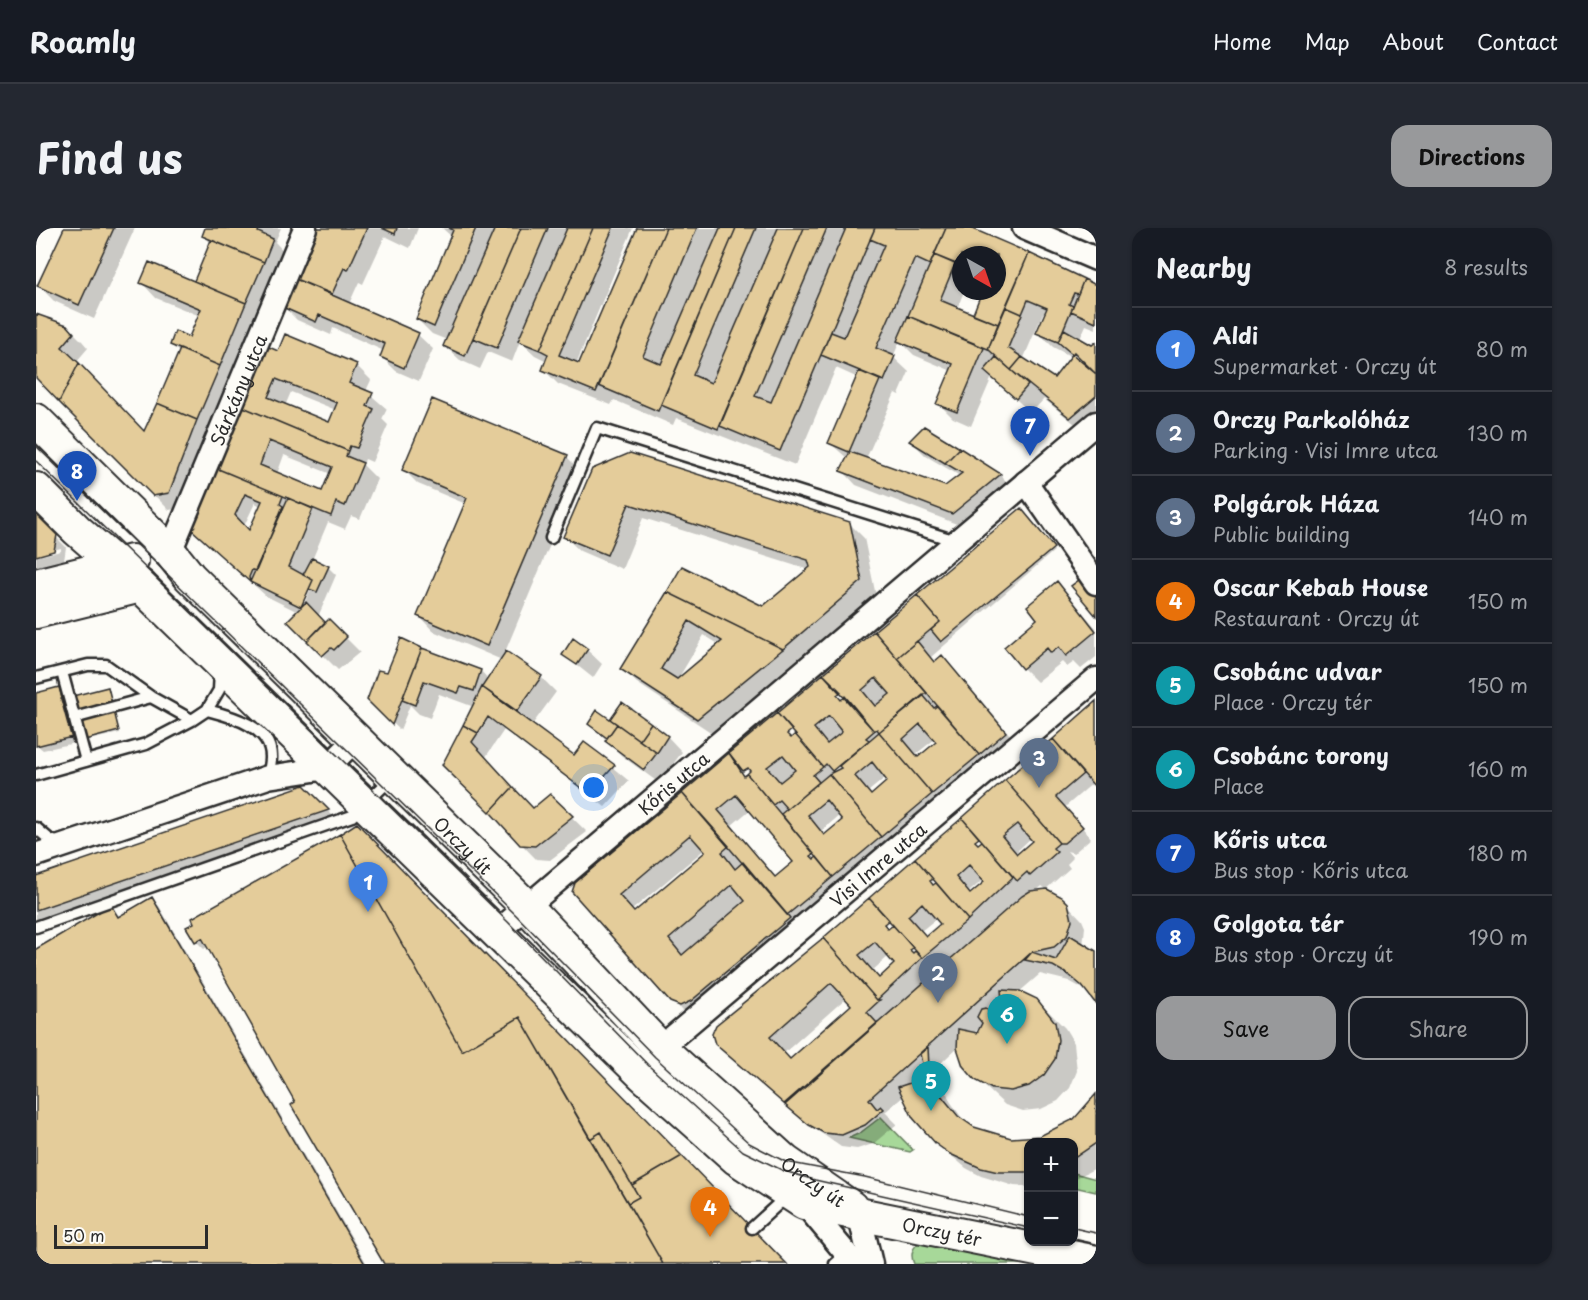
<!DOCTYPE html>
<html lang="en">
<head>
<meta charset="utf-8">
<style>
  body { margin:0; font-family:"Playpen Sans",sans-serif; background:#242831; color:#f1f3f6 }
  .controls { position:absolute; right:18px; bottom:18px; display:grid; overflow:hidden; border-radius:12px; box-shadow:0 2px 4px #0004 }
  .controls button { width:54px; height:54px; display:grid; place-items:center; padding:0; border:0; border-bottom:2px solid #363941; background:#171b24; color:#f1f3f6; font:30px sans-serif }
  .compass { position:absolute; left:916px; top:18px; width:54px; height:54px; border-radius:50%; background:#171b24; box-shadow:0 2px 4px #0004; rotate:140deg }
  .scale { position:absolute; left:18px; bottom:15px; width:154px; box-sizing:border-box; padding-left:6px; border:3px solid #2b2b2b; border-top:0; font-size:16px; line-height:21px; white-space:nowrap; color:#2b2b2b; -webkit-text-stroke:4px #fdfcf7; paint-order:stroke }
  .you { position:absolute; left:558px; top:560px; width:21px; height:21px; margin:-15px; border:4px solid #fff; border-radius:50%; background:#1a73e8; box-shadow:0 0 0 9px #1a73e833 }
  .badge { display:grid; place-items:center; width:39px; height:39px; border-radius:50%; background:#98999b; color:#fff; font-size:20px; font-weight:700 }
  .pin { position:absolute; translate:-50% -50px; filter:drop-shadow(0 2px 3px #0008) }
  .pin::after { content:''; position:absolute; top:32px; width:21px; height:18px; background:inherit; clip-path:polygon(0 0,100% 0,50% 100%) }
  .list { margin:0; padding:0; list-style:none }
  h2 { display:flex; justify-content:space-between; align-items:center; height:78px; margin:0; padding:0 24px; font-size:26px }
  h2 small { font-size:20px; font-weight:400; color:#9ea1a6 }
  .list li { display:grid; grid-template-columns:39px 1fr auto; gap:18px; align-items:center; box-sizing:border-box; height:84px; padding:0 24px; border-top:2px solid #363941 }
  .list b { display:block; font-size:22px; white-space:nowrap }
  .list p { margin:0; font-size:20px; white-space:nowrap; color:#9ea1a6 }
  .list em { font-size:20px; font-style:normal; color:#9ea1a6 }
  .actions { display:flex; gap:12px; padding:18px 24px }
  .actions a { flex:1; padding:14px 0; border:2px solid #98999b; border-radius:18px; text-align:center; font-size:21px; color:#98999b }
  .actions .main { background:#98999b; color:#111 }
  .map { position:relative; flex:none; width:1060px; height:1036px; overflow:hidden; border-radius:18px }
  header { display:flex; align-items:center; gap:36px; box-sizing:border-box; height:84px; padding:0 30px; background:#171b24; border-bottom:2px solid #363941 }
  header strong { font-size:28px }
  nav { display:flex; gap:33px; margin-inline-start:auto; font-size:21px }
  .intro { display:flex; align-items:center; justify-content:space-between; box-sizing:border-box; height:144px; padding:0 36px }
  h1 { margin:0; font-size:42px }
  .button { padding:15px 27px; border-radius:18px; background:#98999b; color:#111; font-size:21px; font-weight:700 }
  main { display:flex; gap:36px; padding:0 36px }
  aside { flex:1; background:#171b24; border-radius:18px; box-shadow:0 2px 4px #0004 }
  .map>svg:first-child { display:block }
  .green { fill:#a7d899; stroke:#698262; stroke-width:1.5 }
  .shadow { fill:#0003; fill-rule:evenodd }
  .building { fill:#e4cc9a; stroke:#2b2b2b; stroke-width:1.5; fill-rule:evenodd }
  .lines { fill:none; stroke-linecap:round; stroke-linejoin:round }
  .lane-casing { stroke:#2b2b2b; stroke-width:15 }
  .street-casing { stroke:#2b2b2b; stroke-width:27 }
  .secondary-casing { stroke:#2b2b2b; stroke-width:36 }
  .lane { stroke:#fdfcf7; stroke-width:10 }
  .street { stroke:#fdfcf7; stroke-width:22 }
  .secondary { stroke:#fdfcf7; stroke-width:32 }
  .tram { stroke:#2b2b2b; stroke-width:1.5 }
  .labels { text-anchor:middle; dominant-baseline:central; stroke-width:4.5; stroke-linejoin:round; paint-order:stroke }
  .street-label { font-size:18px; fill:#2b2b2b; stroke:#fdfcf7 }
</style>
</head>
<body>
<header>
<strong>Roamly</strong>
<nav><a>Home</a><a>Map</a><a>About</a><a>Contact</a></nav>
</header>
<div class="intro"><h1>Find us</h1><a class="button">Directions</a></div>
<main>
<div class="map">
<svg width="1060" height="1036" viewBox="0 0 1060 1036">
  <rect width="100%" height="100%" fill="#fdfcf7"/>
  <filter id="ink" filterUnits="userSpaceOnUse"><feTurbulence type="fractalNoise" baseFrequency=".0167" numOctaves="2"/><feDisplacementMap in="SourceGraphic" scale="12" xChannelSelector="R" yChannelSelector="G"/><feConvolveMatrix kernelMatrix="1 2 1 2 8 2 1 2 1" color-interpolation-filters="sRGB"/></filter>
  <g filter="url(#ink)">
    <path class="green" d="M845,889L877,922L874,924L813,910L824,905Z
      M1038,945L1060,951V964L1038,959Z
      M890,1008L1022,1036H878C872,1022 880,1017 890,1008Z"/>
    <path class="shadow" d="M29,0H99L58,91L18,73L3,58Z
      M171,0H245L239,14L251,27L147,280L133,282L0,147V87L31,98L46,113L52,120L40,134L109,205L144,125L135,117L154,111L164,88L120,70L106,55H159L175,15L168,8Z
      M281,0H382L374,20L349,8L327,56L323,54L313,76L382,107L397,121L383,153L360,143L346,129L348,123L297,100L295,107L261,92L246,77Z
      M406,0H597L540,136L544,137L602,0H931L1060,57V101L1050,97L1044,111L1056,119L1060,116V195L1049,204L1008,171L995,185L956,149L935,198L917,190L902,175L916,143L878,127L864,113L857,129L873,144L863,167L859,165L830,231L909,260L924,248L890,228L875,213L888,200L964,247L978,261L931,300L820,257L806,242L812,231L794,215L822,150L800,140L759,237L640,190L637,197L578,172L575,177L522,156L507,141L511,133L499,127L484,113L476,134L452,124L444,141L424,132L409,118L411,112L396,106L381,91L416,9ZM925,27H961V63H948L937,88L921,81L928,63H925ZM1007,85L1010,86L1002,104L1017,119L1036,129L1018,152L987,132Z
      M243,125L320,137L335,152L330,163L351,181L346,191L352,197L336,234L329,231L327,237L341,251L324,291L315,288L309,301L292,294L276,332L292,339L300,347L282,389L289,396L293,393L324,424L302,442L253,393L262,384L230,368L167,311ZM255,164L300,182L294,196L249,178ZM248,227L295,246L287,265L241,246ZM219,275L225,278L214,304L208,298ZM272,358L275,360L266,381L263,380Z
      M531,229L545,243L469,424L505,449L520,464L496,497L538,529L548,516L593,553L569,579L468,502L449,530L497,582L514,568L551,604L514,632L500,631L408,537L438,479L403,466L394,490L383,486L374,477L364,502L332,472L352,446L385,421L445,443L453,452L466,432L397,403L383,388L430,276L382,256L368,242Z
      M557,242L813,295L828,310L840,368L676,505L601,455L586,441L647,340L728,380L773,342L607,290L586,341L544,323L529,309ZM668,407L684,417L642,451Z
      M985,282L1018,323L895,429L900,435L906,429L921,444L984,519L650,788L540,656ZM805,462L811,468L805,474L799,467ZM756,500L761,507L754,512L749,506ZM899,511L902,514L883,530L880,526ZM803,536L807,540L800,546L796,541ZM712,538L716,543L708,550L704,545ZM850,549L853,553L836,568L833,563ZM715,581L759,634L740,650L696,597ZM804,587L809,592L789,608L785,603ZM669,621L671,624L599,685L596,682ZM778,624L783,629L778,633L773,628Z
      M0,289L30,319L28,333L0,340V329L25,323V320L0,326Z
      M1021,355L1060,400V429L1045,441L1038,434L1031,439L1026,434L1001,454L987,440L1003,391Z
      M551,422L566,436L557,450L528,427Z
      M72,460L84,505L7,522L2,518L0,467L22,461L28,472Z
      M586,476L632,509L646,524L623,555L586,528L554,496L574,493Z
      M1060,476V558L1057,555L1029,579L1055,610L1038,625L1031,623L1037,630L1031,636L1034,640L1010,661L1006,658L999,664L1025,670L1046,692L1049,699L1047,718L1060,726V774L1051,763L1033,753L1004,746L982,765L993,768L1008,779L1029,800L1038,815L1041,843L1034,860L1022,873L1005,881L987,883L969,877L933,844L923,818L906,834L907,855L914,873L928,893L955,908L994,911L1023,902L1052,879L1060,865V940L1038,951V914H993V959L978,958L945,948L930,940L904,918L868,868L849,884L861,896L837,916L821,921L805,919L765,891L680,815L788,711ZM944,608L948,613L942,618L937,613ZM995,610L998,613L982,627L980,624ZM897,649L902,655L897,659L892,653ZM948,651L950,654L935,667L933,664ZM853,690L859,697L852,703L846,696ZM901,690L906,696L891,709L885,703ZM877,718L881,723L876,727L872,722ZM853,728L860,736L844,751L836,743ZM810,770L817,777L754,832L748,825ZM968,778L969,783L958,787ZM946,797L942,807L937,806Z
      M267,558L299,590L0,692V649Z
      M321,597L749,1036H350L172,718L168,721L160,713Z
      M115,671L123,678L331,1036H0V723L75,679L84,689Z"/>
    <path class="building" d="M28,0H78L43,77L1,58Z
      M169,0H224L222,4L237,11L228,34L166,8Z
      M280,0H331L312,42L308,40L296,66L257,50Z
      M346,0H361L359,6Z
      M413,0H440L398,99L380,91L417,2Z
      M459,0H485L429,128L407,118Z
      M485,0H512L461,120L437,110Z
      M531,0H557L504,122L482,113Z
      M557,0H577L523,127L543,135L601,0H630L560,164L506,142L512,126L504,122Z
      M630,0H661L607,128L625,136L684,0H700L622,183L563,158Z
      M700,0H720L657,147L675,155L742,0H768L682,201L625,177Z
      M768,0H791L719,168L735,174L810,0H839L744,223L684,198Z
      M839,0H910L894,37L879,30L840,120L859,128L848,153L785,127L795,104L808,109L848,17L834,11Z
      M910,0H935L993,25L962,96L937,86L946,63H961V27H925V38L898,27Z
      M175,12L228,34L210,75L158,53Z
      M993,25L1048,51L1042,66L1038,65L1033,76L1037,78L1022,114L1000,105L1011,80L992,72L986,86L970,79Z
      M898,27L919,36L904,72L962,96L952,121L872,88Z
      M113,34L210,75L184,138L134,117L139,103L153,109L165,81L104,55Z
      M257,50L383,105L368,140L344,129L349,116L283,87L280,94L244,78Z
      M1048,51L1060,57V94L1035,83Z
      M970,79L986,86L972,120L986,129L975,142L952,121Z
      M0,86L31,97L38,105L26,119L43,135L23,174L0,150Z
      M872,88L948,120L921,184L900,176L917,136L861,113Z
      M1028,101L1056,117L1060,114V146L1022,114Z
      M249,106L321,136L313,155L337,165L331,178L338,181L321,220L314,218L312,223L200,176L226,116L242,123ZM240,151L301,175L293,194L232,169Z
      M144,121L184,138L161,192L121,175Z
      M1038,124L1060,146V168L1034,190L975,142L986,129L1018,150Z
      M960,129L992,157L980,171L948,143Z
      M43,135L108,203L121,175L161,192L133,265L117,268L23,174Z
      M823,143L844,152L813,224L792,215Z
      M396,171L532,227L451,418L381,388L431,270L366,242Z
      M200,176L312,223L310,228L327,235L309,278L300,274L295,288L175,238ZM233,213L296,239L286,263L224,237Z
      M888,198L924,220L909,235L873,213Z
      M924,220L965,246L916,286L804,243L814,224L909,258L926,245L909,235Z
      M594,225L814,294L826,353L747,421L631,364L646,338L727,378L774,339L772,332L593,276L571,327L527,309L556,241Z
      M175,238L247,268L244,276L247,278L220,343L216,342L213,349L214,354L155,301ZM209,266L226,273L213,302L199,287Z
      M252,270L277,281L253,339L277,352L265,379L214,354Z
      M985,280L1018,320L905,414L895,402L904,394L881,367Z
      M0,286L21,307L18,323L0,328Z
      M276,330L293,338L281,364L273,361L277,352L267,347Z
      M1047,349L1060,365V388L1035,358Z
      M1021,353L1060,403L1030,428L1023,419L1015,425L1011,420L986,441L968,419L1001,391L991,378Z
      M631,364L747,421L661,491L584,441ZM653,393L686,413L641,451L625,441Z
      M881,367L904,394L861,430L838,403Z
      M270,374L289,394L271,413L251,393Z
      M293,391L311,409L298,422L295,420L286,428L271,413Z
      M838,403L891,465L843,504L841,501L838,503L787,446ZM840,450L854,466L839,478L826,462Z
      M365,410L386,420L356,497L331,472L342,442L351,444Z
      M537,410L552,421L541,437L526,427Z
      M881,413L898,434L906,427L970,504L943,527L861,430Z
      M386,420L445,442L438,463L425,459L422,465L388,453L379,477L366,472Z
      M470,423L506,448L481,483L446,459Z
      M787,446L805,464L801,467L805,472L809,468L838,503L830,510L833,512L796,543L790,536L787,539L741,485ZM793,488L806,504L791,516L778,500Z
      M23,459L36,509L0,518V465Z
      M72,459L83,503L37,515L25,471Z
      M446,459L538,527L548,514L579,537L553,566L452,489L442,505L427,497Z
      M887,467L898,480L901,478L943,527L896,566L843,504ZM884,496L900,514L882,529L867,511Z
      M1060,473V560L1017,511Z
      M586,474L615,495L603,512L574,491Z
      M561,482L581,496L571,510L552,496Z
      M741,485L756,502L751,506L755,510L759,506L787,539L777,547L783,554L751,581L743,572L737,577L711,546L714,543L712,540L707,543L693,525ZM747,527L759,542L744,554L731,539Z
      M615,495L632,508L621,525L603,512Z
      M581,496L621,525L608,542L569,513Z
      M427,497L442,505L436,514L477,559L454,584L406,537Z
      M843,504L896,566L845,609L793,546L805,540L803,538ZM836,534L851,553L835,567L819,548Z
      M1017,511L1047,546L1020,569L1047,599L1028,615H1023L969,552Z
      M693,525L708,548L711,546L778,626L775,628L778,631L781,629L797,649L751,687L646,565ZM700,567L757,634L739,649L682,582Z
      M793,546L845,609L797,649L745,586ZM790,572L806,592L788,607L772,587Z
      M969,552L1023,615L1017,620L1021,624L994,648L991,644L981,653L926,590ZM981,596L996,613L981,626L966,608Z
      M268,557L293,582L0,682V648Z
      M477,559L497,580L514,566L537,588L499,618L484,617L454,584Z
      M646,565L693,618L686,624L699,641L707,634L754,690L655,773L644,778L634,774L536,664L539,655ZM654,607L669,624L598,684L583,667ZM696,657L709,673L646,727L633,711Z
      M926,590L943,610L939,613L942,616L946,613L977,649L932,692L879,630ZM933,637L948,654L934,666L920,649Z
      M321,595L646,928L596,957L565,904L554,911L484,789L426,823L304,606Z
      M304,606L426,823L484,789L627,1036H348L255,877L259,874L166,710L159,714L150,699L158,695L156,690Z
      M879,630L897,651L894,653L897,657L900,655L932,692L886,730L833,670ZM886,675L904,696L890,708L872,688Z
      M1011,661L1026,669L1032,675L1036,692L1031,708L1018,719L996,724L833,871L841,881L845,878L848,881L829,897L806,907L788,905L773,897L749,877L986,668L994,663Z
      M116,669L329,1036H0V721L75,677L82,689Z
      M833,670L853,692L848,696L852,701L857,697L877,720L874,722L877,725L879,723L886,730L841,772L787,710ZM839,714L858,736L843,750L823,727Z
      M1034,707L1060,723V776L1046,758L1033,747L1017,738L989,732L996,724L1020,732Z
      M787,710L841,772H844L831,784L841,795L748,876L679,816L676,806L680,797ZM795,755L815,777L754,831L734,809Z
      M965,762L984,763L1001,771L1019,794L1022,812L1019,831L1008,847L993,858L975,863L956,861L939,852L927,838L921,820L922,801L941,805L946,795L941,789L945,781L950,780L958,786L967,782Z
      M892,819L893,839L904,866L922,888L938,899L975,910L1004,908L1038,891L1060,866V915L1038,930V914H993V944H962L945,940L914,926L900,916L877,890L862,859L889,850L884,826Z
      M565,904L603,969L592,975L554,911Z
      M646,928L751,1036H627L592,975L603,969L596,957Z"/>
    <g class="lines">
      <defs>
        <path id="lane" d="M515,310L561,200L920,313
          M26,444L50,533
          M0,450L52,437H70L115,469L156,492
          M171,482C194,488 236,498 235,530C235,536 233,543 232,549
          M38,490L115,469
          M0,547L110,516L156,492L171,482L183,462L184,444
          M0,600L13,611L25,616
          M0,699L316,588L356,550
          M716,1000L751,968
          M799,1036L811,1026"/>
        <g id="street">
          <path d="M988,0L1060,31"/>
          <path d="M990,254L1060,355"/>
          <path id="s1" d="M134,324L269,0"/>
          <path d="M0,627L232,549L291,540L320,511"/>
          <path id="s2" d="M461,704L1060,195"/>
          <path id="s3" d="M624,820L1060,451"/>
          <path d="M768,975L819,1036"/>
          <path d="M823,985L835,1036"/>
        </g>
        <g id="secondary">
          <path id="s4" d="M0,192L134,324L154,349L490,678L624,820L750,934L815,979"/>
          <path id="s5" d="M0,261L41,302L105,358L607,847L701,931L768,975L1060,1034"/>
          <path d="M0,357L96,333"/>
          <path d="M0,384L105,358"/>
        </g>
      </defs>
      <use href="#lane" class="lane-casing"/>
      <use href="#street" class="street-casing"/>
      <use href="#secondary" class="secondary-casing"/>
      <use href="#lane" class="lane"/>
      <use href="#street" class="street"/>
      <use href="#secondary" class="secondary"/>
      <path class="tram" d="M0,218L480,687L619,829L713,915L750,934L829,949L993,989
        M0,233L472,694L613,838L707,923L748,943L779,952L993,1000
        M1038,1000L1060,1005
        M1038,1011L1060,1016"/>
    </g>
  </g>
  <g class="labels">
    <g class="street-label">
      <text stroke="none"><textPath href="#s1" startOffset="176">Sárkány utca</textPath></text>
      <text stroke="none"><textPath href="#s2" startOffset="231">Kőris utca</textPath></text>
      <text stroke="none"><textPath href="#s4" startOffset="603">Orczy út</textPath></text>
      <text stroke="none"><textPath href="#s3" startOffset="285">Visi Imre utca</textPath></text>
      <text stroke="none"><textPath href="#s4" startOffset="1089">Orczy út</textPath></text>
      <text stroke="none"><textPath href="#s5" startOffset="1191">Orczy tér</textPath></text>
    </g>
  </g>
</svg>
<div class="controls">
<button>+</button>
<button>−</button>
</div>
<svg class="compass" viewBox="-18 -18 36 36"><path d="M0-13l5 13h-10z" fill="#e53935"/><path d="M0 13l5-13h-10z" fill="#9ea1a6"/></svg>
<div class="scale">50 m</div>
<div class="you"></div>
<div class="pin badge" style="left:332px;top:684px;background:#3f7fe0">1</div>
<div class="pin badge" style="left:902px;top:775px;background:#5c6f8a">2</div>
<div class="pin badge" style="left:1003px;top:560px;background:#5c6f8a">3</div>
<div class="pin badge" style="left:674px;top:1009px;background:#e8710a">4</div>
<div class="pin badge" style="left:895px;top:883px;background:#0f9aa8">5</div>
<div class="pin badge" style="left:971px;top:816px;background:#0f9aa8">6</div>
<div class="pin badge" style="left:994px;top:228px;background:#1a4fb4">7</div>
<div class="pin badge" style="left:41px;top:273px;background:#1a4fb4">8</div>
</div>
<aside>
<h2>Nearby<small>8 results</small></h2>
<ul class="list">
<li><span class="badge" style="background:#3f7fe0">1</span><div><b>Aldi</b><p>Supermarket · Orczy út</p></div><em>80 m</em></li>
<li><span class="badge" style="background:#5c6f8a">2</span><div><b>Orczy Parkolóház</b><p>Parking · Visi Imre utca</p></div><em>130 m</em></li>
<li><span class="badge" style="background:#5c6f8a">3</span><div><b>Polgárok Háza</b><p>Public building</p></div><em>140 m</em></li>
<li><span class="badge" style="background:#e8710a">4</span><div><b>Oscar Kebab House</b><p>Restaurant · Orczy út</p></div><em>150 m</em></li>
<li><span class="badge" style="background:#0f9aa8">5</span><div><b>Csobánc udvar</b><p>Place · Orczy tér</p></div><em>150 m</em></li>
<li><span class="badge" style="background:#0f9aa8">6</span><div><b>Csobánc torony</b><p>Place</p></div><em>160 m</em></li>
<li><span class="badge" style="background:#1a4fb4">7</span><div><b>Kőris utca</b><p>Bus stop · Kőris utca</p></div><em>180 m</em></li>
<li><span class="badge" style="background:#1a4fb4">8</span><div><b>Golgota tér</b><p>Bus stop · Orczy út</p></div><em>190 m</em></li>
</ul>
<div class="actions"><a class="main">Save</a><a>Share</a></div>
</aside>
</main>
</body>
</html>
